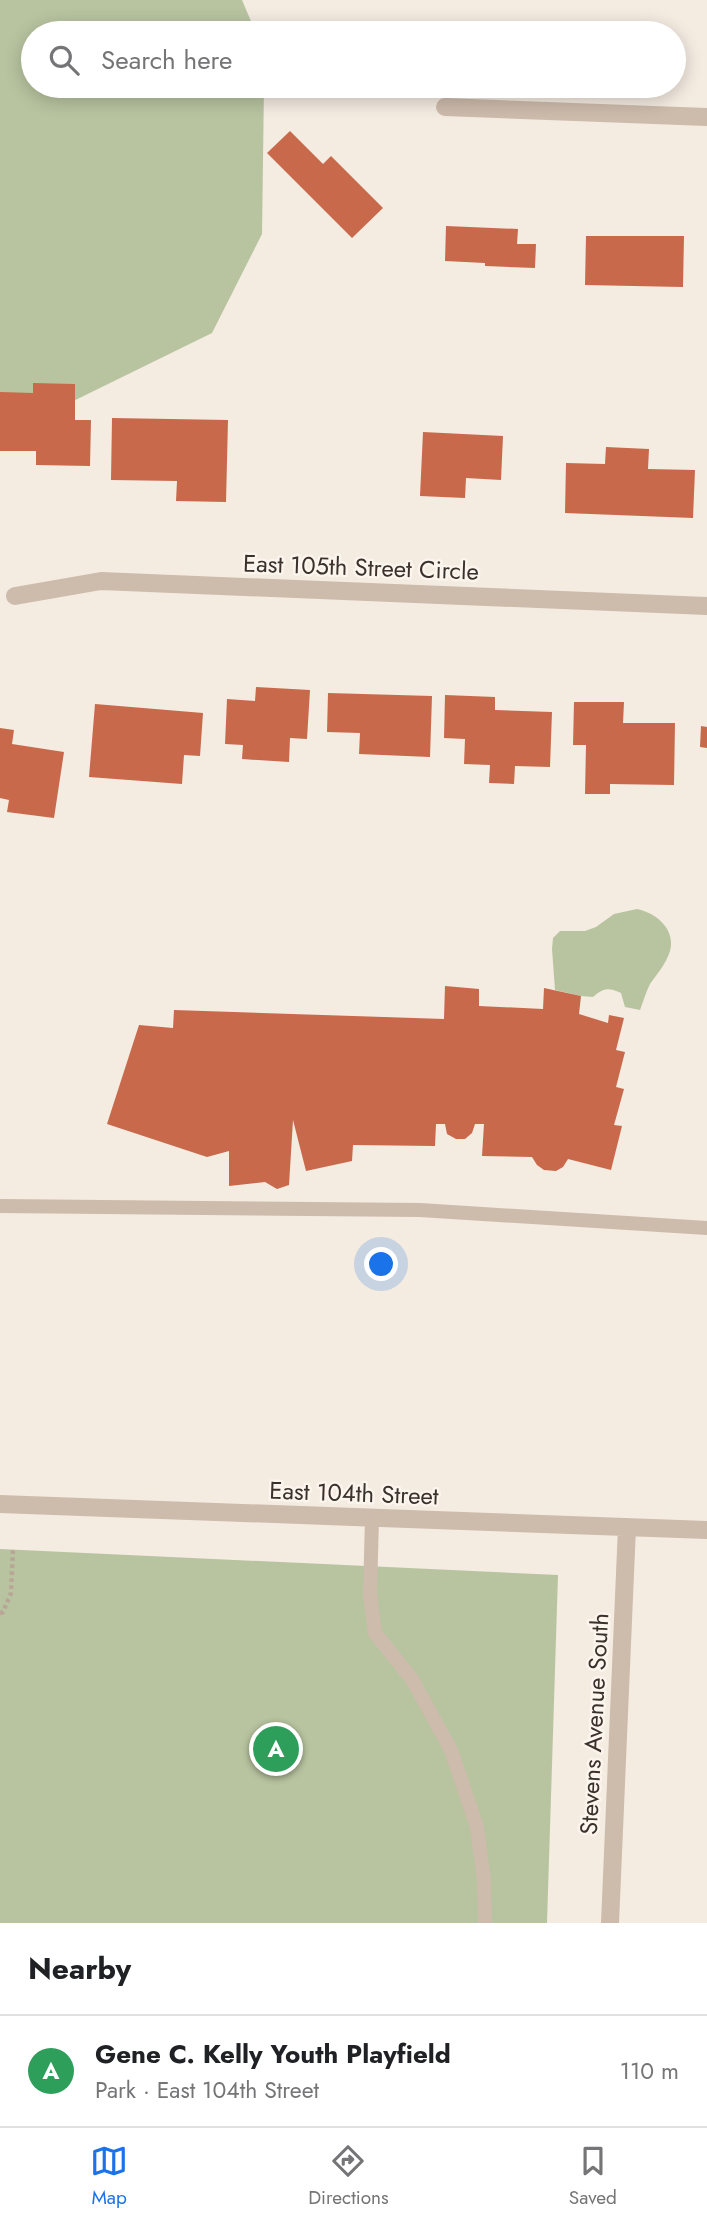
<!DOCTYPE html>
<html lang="en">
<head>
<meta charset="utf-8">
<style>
  body { margin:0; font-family:Jost,sans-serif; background:#f6f6f6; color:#202124 }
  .you { position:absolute; left:382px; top:1265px; width:24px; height:24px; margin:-18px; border:5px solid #fff; border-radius:50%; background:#1a73e8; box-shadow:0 0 0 10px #1a73e833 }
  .badge { display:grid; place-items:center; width:46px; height:46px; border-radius:50%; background:#1a73e8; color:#fff; font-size:23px; font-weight:700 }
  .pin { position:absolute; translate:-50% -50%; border:4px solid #fff; box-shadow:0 2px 7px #0006 }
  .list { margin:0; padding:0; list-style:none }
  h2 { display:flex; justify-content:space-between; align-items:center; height:91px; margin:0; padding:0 28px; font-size:30px }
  h2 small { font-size:23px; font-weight:400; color:#757577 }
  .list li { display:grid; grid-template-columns:46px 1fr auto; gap:21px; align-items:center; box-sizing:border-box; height:112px; padding:0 28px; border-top:2px solid #e0e0e0 }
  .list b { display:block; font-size:26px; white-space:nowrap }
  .list p { margin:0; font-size:23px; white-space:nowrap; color:#757577 }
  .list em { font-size:23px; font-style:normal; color:#757577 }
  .icon { flex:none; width:38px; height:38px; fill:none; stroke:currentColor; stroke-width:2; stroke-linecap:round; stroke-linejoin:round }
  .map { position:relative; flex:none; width:707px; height:1923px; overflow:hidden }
  .search { position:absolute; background:#fff; box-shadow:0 4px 18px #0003; left:21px; right:21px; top:21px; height:77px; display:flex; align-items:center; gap:18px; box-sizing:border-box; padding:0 24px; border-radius:38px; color:#757577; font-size:26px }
  .sheet { height:203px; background:#fff }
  nav { display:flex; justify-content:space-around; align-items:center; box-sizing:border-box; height:98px; border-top:2px solid #e0e0e0; background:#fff; font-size:19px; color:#757577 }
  nav a { display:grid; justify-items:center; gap:4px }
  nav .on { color:#1a73e8 }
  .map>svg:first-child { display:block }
  .green { fill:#b8c4a0 }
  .building { fill:#c8694b }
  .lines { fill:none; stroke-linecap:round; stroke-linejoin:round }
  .path { stroke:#b9a596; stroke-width:4.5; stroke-dasharray:3.5 3.5; stroke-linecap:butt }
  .service { stroke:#cdbbac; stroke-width:14 }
  .minor { stroke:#cdbbac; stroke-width:18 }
  .labels { text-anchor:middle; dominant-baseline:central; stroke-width:5; stroke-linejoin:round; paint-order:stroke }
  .street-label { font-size:24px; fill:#3b302b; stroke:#fbf5ee }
</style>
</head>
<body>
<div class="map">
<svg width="707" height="1923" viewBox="0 0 707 1923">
  <rect width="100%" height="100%" fill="#f4ebe1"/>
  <path class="green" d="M0,0H242L256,33H33V86H264L262,234L212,333L0,437Z
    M637,909C656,913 676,929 670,951C666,964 657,974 650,984C646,992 643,1002 640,1010L625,1007L621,993C609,987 603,988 593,997L581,996L555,990L552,949L553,938L560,931H585L596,927L614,914Z
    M0,1549L558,1575L547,1923H0Z"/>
  <path class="building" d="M290,131L323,164L331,156L383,208L352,238L267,153Z
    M446,226L518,229L517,244H536L535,268L485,266V263L445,261Z
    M586,236H684L683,287L585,285Z
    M33,383L75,384V420H91L90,466L36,465V451H0V392L33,393Z
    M112,418L228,420L226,502L176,501L177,481L111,480Z
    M423,432L503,436L501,480L466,478L465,498L420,496Z
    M606,447L649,449L648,469L695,470L693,518L565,513L566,463L605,464Z
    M256,687L310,690L307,739L290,738L289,762L242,759L243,745L225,744L227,699L255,701Z
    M328,693L432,696L430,757L359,754L360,733L327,732Z
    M445,695L495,697V710L552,712L550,767L515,766L514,784L489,783L490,765L464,764L465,739L444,738Z
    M574,702H624L623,723H675L674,785L610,784V794H585L586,745H573Z
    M95,704L203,713L200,756L184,755L182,784L89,777Z
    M701,726L707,727V748L700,747Z
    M0,728L14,730L12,744L64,752L54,818L7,812L9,800L0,798Z
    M445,986L479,989V1006L543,1009L544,988L581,996L579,1014L608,1023L609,1015L624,1018L616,1050L625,1052L616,1087L624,1089L614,1125L622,1126L611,1170L568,1159L563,1167L556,1171L544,1170L537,1165L532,1157L482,1156L484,1124H475L472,1133L465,1139H456L447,1134L445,1124H436L435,1146L353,1145L352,1161L306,1171L293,1120L289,1185L277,1189L265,1182L229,1186V1151L207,1157L107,1124L139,1025L173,1028L174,1010L444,1019Z"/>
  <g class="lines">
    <path class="path" d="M0,1613L3,1612L11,1593L13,1548"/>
    <path class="service" d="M0,1206L420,1210L707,1228
      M372,1518L370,1594L375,1633L412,1679L451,1750L477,1827L484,1880L485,1923"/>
    <path class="minor" d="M445,107L707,117
      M15,596L101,581L707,606
      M0,1504L707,1530
      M610,1923L627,1527"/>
  </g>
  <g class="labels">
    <g class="street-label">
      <text transform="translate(361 567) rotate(2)">East 105th Street Circle</text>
      <text transform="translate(354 1493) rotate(2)">East 104th Street</text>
      <text transform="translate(594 1724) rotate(-87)">Stevens Avenue South</text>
    </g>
  </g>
</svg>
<div class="you"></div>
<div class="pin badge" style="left:276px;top:1749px;background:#2e9e5b">A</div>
<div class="search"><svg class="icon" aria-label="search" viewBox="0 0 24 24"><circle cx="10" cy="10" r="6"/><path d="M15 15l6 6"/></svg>Search here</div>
</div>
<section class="sheet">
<h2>Nearby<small></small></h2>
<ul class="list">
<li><span class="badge" style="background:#2e9e5b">A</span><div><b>Gene C. Kelly Youth Playfield</b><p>Park · East 104th Street</p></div><em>110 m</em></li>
</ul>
</section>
<nav>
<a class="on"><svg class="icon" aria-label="map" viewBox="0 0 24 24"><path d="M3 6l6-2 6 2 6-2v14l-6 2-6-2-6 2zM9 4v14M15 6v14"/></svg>Map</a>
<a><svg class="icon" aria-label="directions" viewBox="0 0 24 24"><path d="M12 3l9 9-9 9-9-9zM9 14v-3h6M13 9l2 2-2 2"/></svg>Directions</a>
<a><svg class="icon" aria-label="saved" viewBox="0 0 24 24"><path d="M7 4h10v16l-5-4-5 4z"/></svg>Saved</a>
</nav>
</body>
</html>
